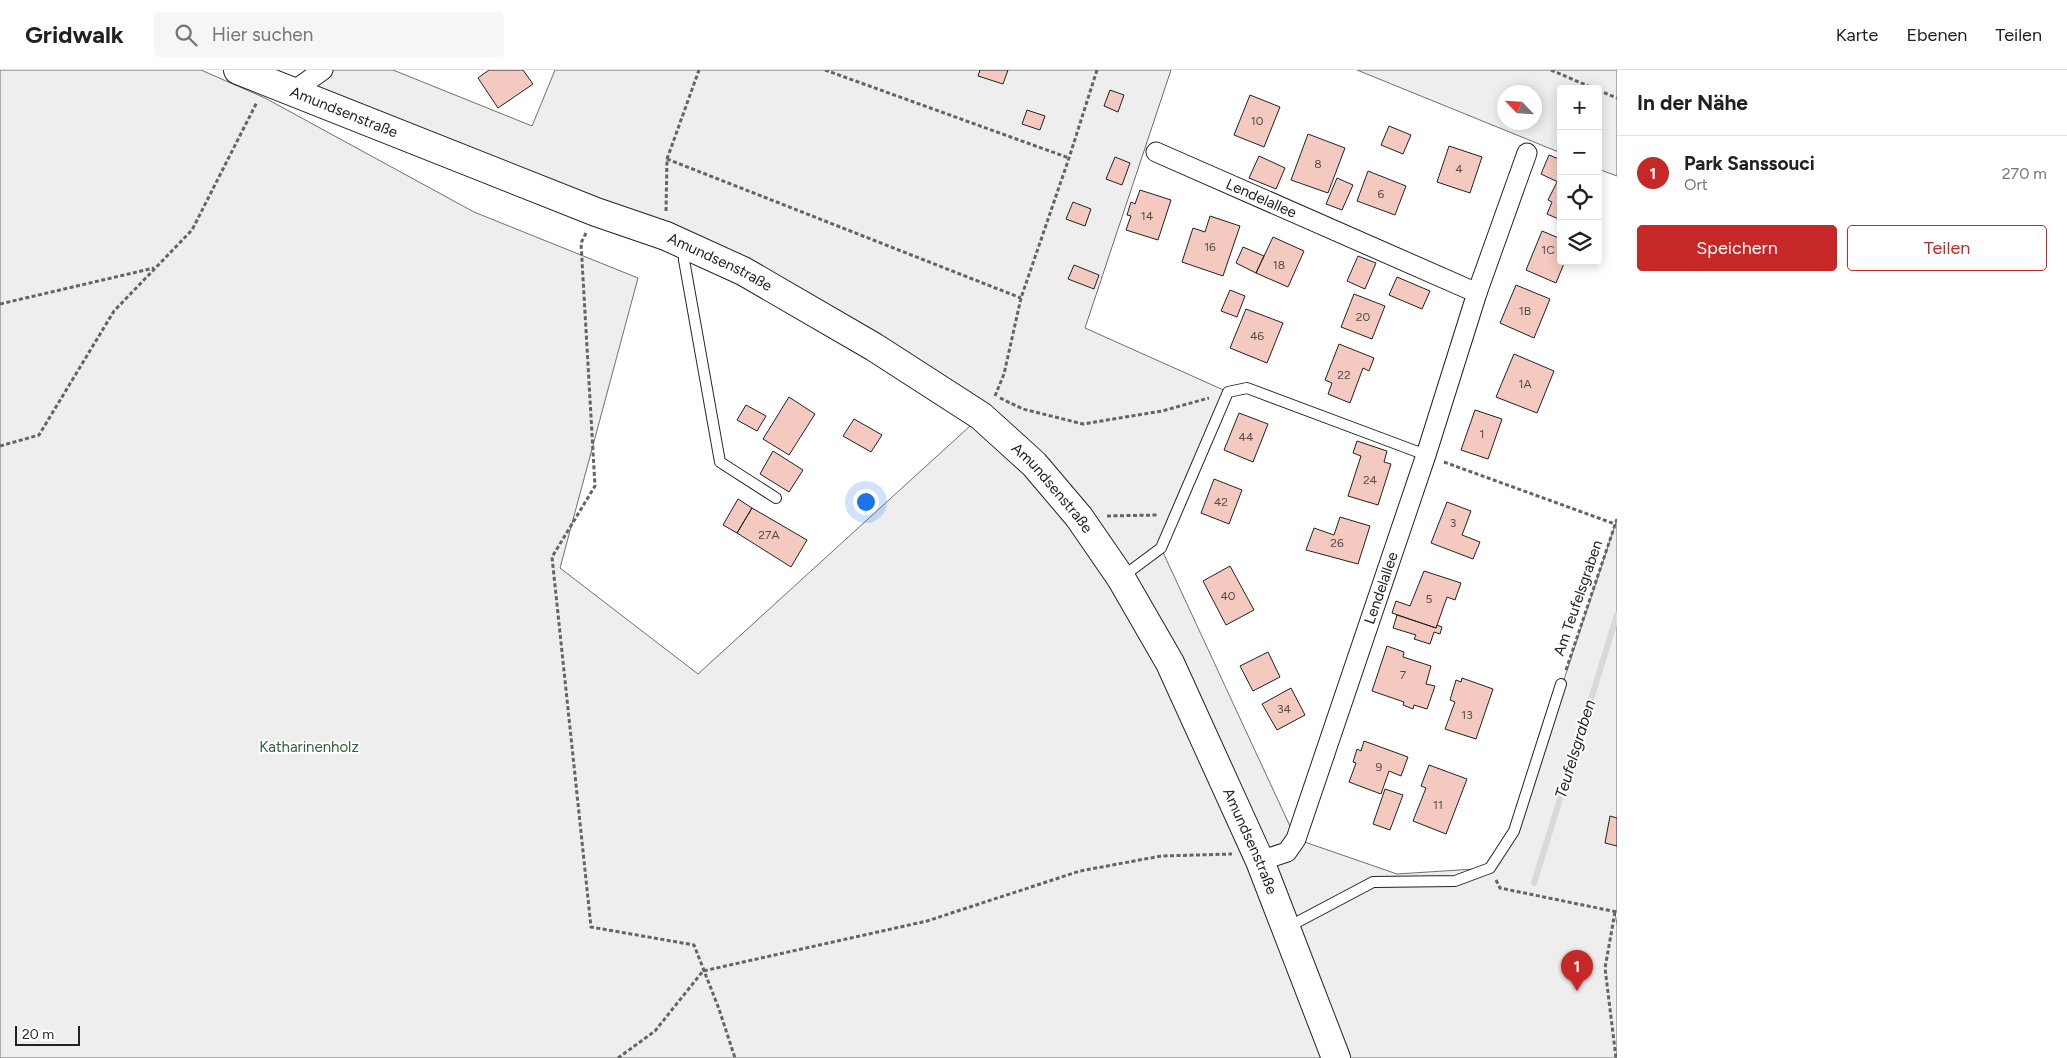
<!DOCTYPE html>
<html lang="de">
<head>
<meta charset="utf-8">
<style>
  body { margin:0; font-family:Figtree,sans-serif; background:#f6f6f6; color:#202124 }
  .controls { position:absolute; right:15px; top:15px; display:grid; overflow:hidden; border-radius:5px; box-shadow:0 2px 12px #0003 }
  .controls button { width:45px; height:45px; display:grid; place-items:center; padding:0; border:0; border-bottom:1px solid #e0e0e0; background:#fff; color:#202124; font:25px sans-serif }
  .compass { position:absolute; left:1497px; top:15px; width:45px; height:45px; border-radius:50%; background:#fff; box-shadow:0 2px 12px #0003; rotate:295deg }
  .scale { position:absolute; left:15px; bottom:12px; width:65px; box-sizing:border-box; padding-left:5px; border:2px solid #222; border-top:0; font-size:14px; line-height:18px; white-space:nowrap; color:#222; -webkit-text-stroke:4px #fff; paint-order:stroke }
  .you { position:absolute; left:865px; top:431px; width:18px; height:18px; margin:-12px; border:4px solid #fff; border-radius:50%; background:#1a73e8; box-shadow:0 0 0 8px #1a73e833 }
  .badge { display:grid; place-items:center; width:32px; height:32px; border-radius:50%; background:#c62828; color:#fff; font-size:16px; font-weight:700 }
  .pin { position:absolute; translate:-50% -41px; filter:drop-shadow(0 1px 2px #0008) }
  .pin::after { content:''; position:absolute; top:26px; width:18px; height:15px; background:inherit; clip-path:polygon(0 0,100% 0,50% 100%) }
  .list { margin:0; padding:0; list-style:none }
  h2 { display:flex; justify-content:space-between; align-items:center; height:65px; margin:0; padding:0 20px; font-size:21px }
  h2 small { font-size:16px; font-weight:400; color:#757577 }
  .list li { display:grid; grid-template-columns:32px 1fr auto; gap:15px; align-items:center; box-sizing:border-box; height:75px; padding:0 20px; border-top:1px solid #e0e0e0 }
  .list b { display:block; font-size:19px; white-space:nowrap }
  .list p { margin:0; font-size:16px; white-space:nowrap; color:#757577 }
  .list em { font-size:16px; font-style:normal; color:#757577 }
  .actions { display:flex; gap:10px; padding:15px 20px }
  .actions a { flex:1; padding:11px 0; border:1px solid #c62828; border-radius:5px; text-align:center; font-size:18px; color:#c62828 }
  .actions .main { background:#c62828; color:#fff }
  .icon { flex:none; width:28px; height:28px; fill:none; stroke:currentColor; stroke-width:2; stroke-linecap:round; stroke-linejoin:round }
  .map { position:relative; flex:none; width:1617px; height:988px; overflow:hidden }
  header { display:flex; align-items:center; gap:30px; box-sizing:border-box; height:70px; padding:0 25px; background:#fff; border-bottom:1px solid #e0e0e0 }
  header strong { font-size:24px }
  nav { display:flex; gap:28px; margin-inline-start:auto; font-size:18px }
  .search { width:350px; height:45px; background:#f6f6f6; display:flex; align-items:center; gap:12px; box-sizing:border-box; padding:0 18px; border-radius:5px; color:#757577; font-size:19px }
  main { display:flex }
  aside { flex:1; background:#fff }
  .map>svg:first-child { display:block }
  .green { fill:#eee; stroke:#6f6f6f; fill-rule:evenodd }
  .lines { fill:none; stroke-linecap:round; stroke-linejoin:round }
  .stream { stroke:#d9d9d9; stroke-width:6 }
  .building { fill:#f3c9c0; stroke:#222 }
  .lane-casing { stroke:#222; stroke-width:12 }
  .street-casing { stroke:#222; stroke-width:21 }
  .secondary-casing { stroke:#222; stroke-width:30 }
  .path { stroke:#646464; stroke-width:3; stroke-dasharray:4 2.5; stroke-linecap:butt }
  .lane { stroke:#fff; stroke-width:10 }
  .street { stroke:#fff; stroke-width:19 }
  .secondary { stroke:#fff; stroke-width:28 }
  .labels { text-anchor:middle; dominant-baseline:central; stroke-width:4; stroke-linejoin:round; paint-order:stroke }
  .number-label { font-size:12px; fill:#564c4a }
  .street-label { font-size:15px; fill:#222; stroke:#fff }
  .park-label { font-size:15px; fill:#2f5e38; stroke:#fff }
  .water-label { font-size:16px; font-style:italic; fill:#222; stroke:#fff }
</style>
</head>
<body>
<header>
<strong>Gridwalk</strong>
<div class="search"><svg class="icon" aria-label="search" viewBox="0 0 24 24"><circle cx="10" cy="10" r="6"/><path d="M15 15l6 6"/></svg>Hier suchen</div>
<nav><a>Karte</a><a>Ebenen</a><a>Teilen</a></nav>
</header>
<main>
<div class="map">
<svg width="1617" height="988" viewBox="0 0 1617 988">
  <rect width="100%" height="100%" fill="#fff"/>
  <path class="green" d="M0,0H201L265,28L474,142L638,208L560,498L698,604L981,346L743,201L292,22L313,0H393L532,56L555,0H1171L1085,258L1228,322L1161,478L1296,769L1397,804L1490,798L1514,761L1617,449V842H1615L1617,855V988H0Z
    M1357,0H1617V106L1598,99V19H1561V83ZM1534,22V52H1504V22Z"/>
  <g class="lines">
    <path class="stream" d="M1534,813L1617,545"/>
  </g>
  <path class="building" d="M489,0H523L533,14L498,38L478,8Z
    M980,0H1008L1003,14L978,6Z
    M1110,20L1124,25L1118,42L1104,36Z
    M1250,25L1280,37L1264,77L1234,65Z
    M1027,40L1045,46L1040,60L1022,54Z
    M1389,56L1411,65L1403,84L1381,75Z
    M1308,64L1345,78L1328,123L1291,110Z
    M1449,76L1482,87L1470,123L1437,112Z
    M1549,85L1561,90L1560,113L1541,104Z
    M1259,86L1285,98L1276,119L1249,108Z
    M1115,87L1130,93L1122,115L1106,109Z
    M1368,101L1406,116L1395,145L1357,131Z
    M1337,108L1353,115L1342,140L1326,134Z
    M1557,112L1561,113V150L1547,144L1552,132L1548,130Z
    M1140,120L1171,130L1158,170L1126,160L1131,146L1127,145L1131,132L1135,134Z
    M1073,132L1091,139L1085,156L1066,149Z
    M1210,146L1240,156L1223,206L1182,192L1193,158L1205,162Z
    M1542,161L1561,169V191H1565L1556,213L1526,200Z
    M1273,167L1304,181L1288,217L1256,203Z
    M1243,177L1264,186L1256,203L1236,193Z
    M1358,186L1376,193L1365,219L1347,211Z
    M1074,195L1099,205L1094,219L1068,209Z
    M1397,207L1430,221L1422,239L1389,225Z
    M1516,215L1550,229L1534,268L1500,253Z
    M1230,220L1245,226L1237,247L1221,241Z
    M1354,224L1385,236L1372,269L1341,257Z
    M1246,239L1283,253L1267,293L1230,278Z
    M1339,274L1374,288L1369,301L1363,298L1350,333L1328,324L1332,313L1325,310Z
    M1514,284L1554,301L1537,343L1496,327Z
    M789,327L815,344L789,385L763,369Z
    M746,335L766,346L757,361L737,350Z
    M1475,340L1502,349L1488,389L1461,380Z
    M1239,343L1268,354L1253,392L1224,380Z
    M854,349L882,365L871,382L843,366Z
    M1357,371L1387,381L1384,392L1391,394L1378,435L1348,426L1361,386L1353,383Z
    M773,381L803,400L789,422L760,404Z
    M1214,409L1242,420L1229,454L1201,443Z
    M738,429L752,438L737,463L723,455Z
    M1447,432L1471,441L1462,465L1480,472L1473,489L1431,473Z
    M752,438L807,470L791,497L737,463Z
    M1340,447L1370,456L1358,494L1306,480L1314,458L1334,465Z
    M1230,496L1254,540L1226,555L1203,511Z
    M1424,501L1461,513L1455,530L1447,527L1436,558L1392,543L1396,531L1410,536Z
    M1397,545L1436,558L1437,555L1442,557L1440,564L1434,562L1430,574L1414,569L1416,565L1393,558Z
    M1387,576L1404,582L1403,587L1431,596L1426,614L1435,616L1427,639L1414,635L1413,639L1403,635L1404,632L1372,621Z
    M1268,582L1280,607L1253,621L1240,596Z
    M1462,608L1493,619L1476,669L1445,659L1455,632L1450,630L1456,610L1461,612Z
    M1291,618L1305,645L1277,660L1262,634Z
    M1364,671L1408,687L1401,706L1389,701L1381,724L1349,712L1356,693L1353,692L1357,679L1361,681Z
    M1429,695L1467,709L1446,764L1413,751L1426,718L1421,716Z
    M1385,719L1403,725L1390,760L1373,754Z
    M1610,746L1617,748V776L1605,773Z"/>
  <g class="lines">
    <defs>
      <path id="lane" d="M684,175V190L720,392L776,428
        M1122,507L1161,478L1228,322L1247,318L1426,385
        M1288,857L1373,812L1455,811L1490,798L1514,761L1561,614"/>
      <g id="street">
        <path d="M292,22L323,0"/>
        <path id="s1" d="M1156,82L1477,223L1426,385L1296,769L1287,782L1260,791"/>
        <path d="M1477,223L1527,83"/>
      </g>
      <g id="secondary">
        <path id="s2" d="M238,0L596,142L666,166L743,201L874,277L981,346L1034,394L1079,447L1121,508L1170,593L1260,791L1336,988"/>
      </g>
    </defs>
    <use href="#lane" class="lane-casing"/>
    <use href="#street" class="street-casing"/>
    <use href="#secondary" class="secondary-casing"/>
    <path class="path" d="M825,0L1069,88
      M1551,0L1595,19
      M1598,20L1617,28
      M667,89L1021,228
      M666,141L667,89L699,0
      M586,163L581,173L595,416L552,487L591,857L694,875L719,939L735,988
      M0,234L154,198
      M995,326L1004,304L1021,228L1069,88L1097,0
      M1000,328L1023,339L1083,354L1162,341L1209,328
      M0,376L39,365L114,241L192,160L257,32
      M1444,392L1615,454
      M1107,446L1158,445
      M1566,600L1617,449
      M1496,810L1500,818L1617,842
      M1615,842L1605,898L1616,988
      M618,988L655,961L703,901L927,851L1080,801L1161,786L1232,784"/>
    <use href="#lane" class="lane"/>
    <use href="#street" class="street"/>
    <use href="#secondary" class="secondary"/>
  </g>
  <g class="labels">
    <g class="number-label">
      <text x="1257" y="51">10</text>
      <text x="1318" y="94">8</text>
      <text x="1459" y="99">4</text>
      <text x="1381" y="124">6</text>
      <text x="1147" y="146">14</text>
      <text x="1210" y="177">16</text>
      <text x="1548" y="180">1C</text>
      <text x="1279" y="195">18</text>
      <text x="1525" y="241">1B</text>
      <text x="1363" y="247">20</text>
      <text x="1257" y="266">46</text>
      <text x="1344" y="305">22</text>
      <text x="1525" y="314">1A</text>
      <text x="1482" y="364">1</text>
      <text x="1246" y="367">44</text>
      <text x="1370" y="410">24</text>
      <text x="1221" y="432">42</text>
      <text x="1453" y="453">3</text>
      <text x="769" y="465">27A</text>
      <text x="1337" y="473">26</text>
      <text x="1228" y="526">40</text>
      <text x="1429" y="529">5</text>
      <text x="1403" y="605">7</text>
      <text x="1284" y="639">34</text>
      <text x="1467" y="645">13</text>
      <text x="1379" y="697">9</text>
      <text x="1438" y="735">11</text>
    </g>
    <g class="street-label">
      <text stroke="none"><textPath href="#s2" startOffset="114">Amundsenstraße</textPath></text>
      <text stroke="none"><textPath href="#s1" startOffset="115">Lendelallee</textPath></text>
      <text stroke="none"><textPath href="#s2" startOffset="519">Amundsenstraße</textPath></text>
      <text stroke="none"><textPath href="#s2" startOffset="924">Amundsenstraße</textPath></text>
      <text transform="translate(1381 518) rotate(-71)">Lendelallee</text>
      <text transform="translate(1578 528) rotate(-71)">Am Teufelsgraben</text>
      <text stroke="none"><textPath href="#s2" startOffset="1331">Amundsenstraße</textPath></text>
    </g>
    <g class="park-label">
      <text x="309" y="677">Katharinenholz</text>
    </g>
    <g class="water-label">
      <text transform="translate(1575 679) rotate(-73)">Teufelsgraben</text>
    </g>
  </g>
</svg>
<div class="controls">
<button>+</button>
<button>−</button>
<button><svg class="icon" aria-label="locate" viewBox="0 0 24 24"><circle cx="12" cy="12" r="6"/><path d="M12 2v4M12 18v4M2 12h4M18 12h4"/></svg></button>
<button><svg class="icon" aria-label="layers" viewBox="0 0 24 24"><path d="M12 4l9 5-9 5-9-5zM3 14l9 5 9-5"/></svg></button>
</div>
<svg class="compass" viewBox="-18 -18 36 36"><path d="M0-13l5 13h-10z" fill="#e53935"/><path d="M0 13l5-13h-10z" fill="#757577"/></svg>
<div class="scale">20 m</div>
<div class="you"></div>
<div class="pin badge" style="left:1577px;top:921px">1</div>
</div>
<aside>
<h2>In der Nähe<small></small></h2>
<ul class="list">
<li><span class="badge">1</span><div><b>Park Sanssouci</b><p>Ort</p></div><em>270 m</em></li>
</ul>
<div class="actions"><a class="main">Speichern</a><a>Teilen</a></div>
</aside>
</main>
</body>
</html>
